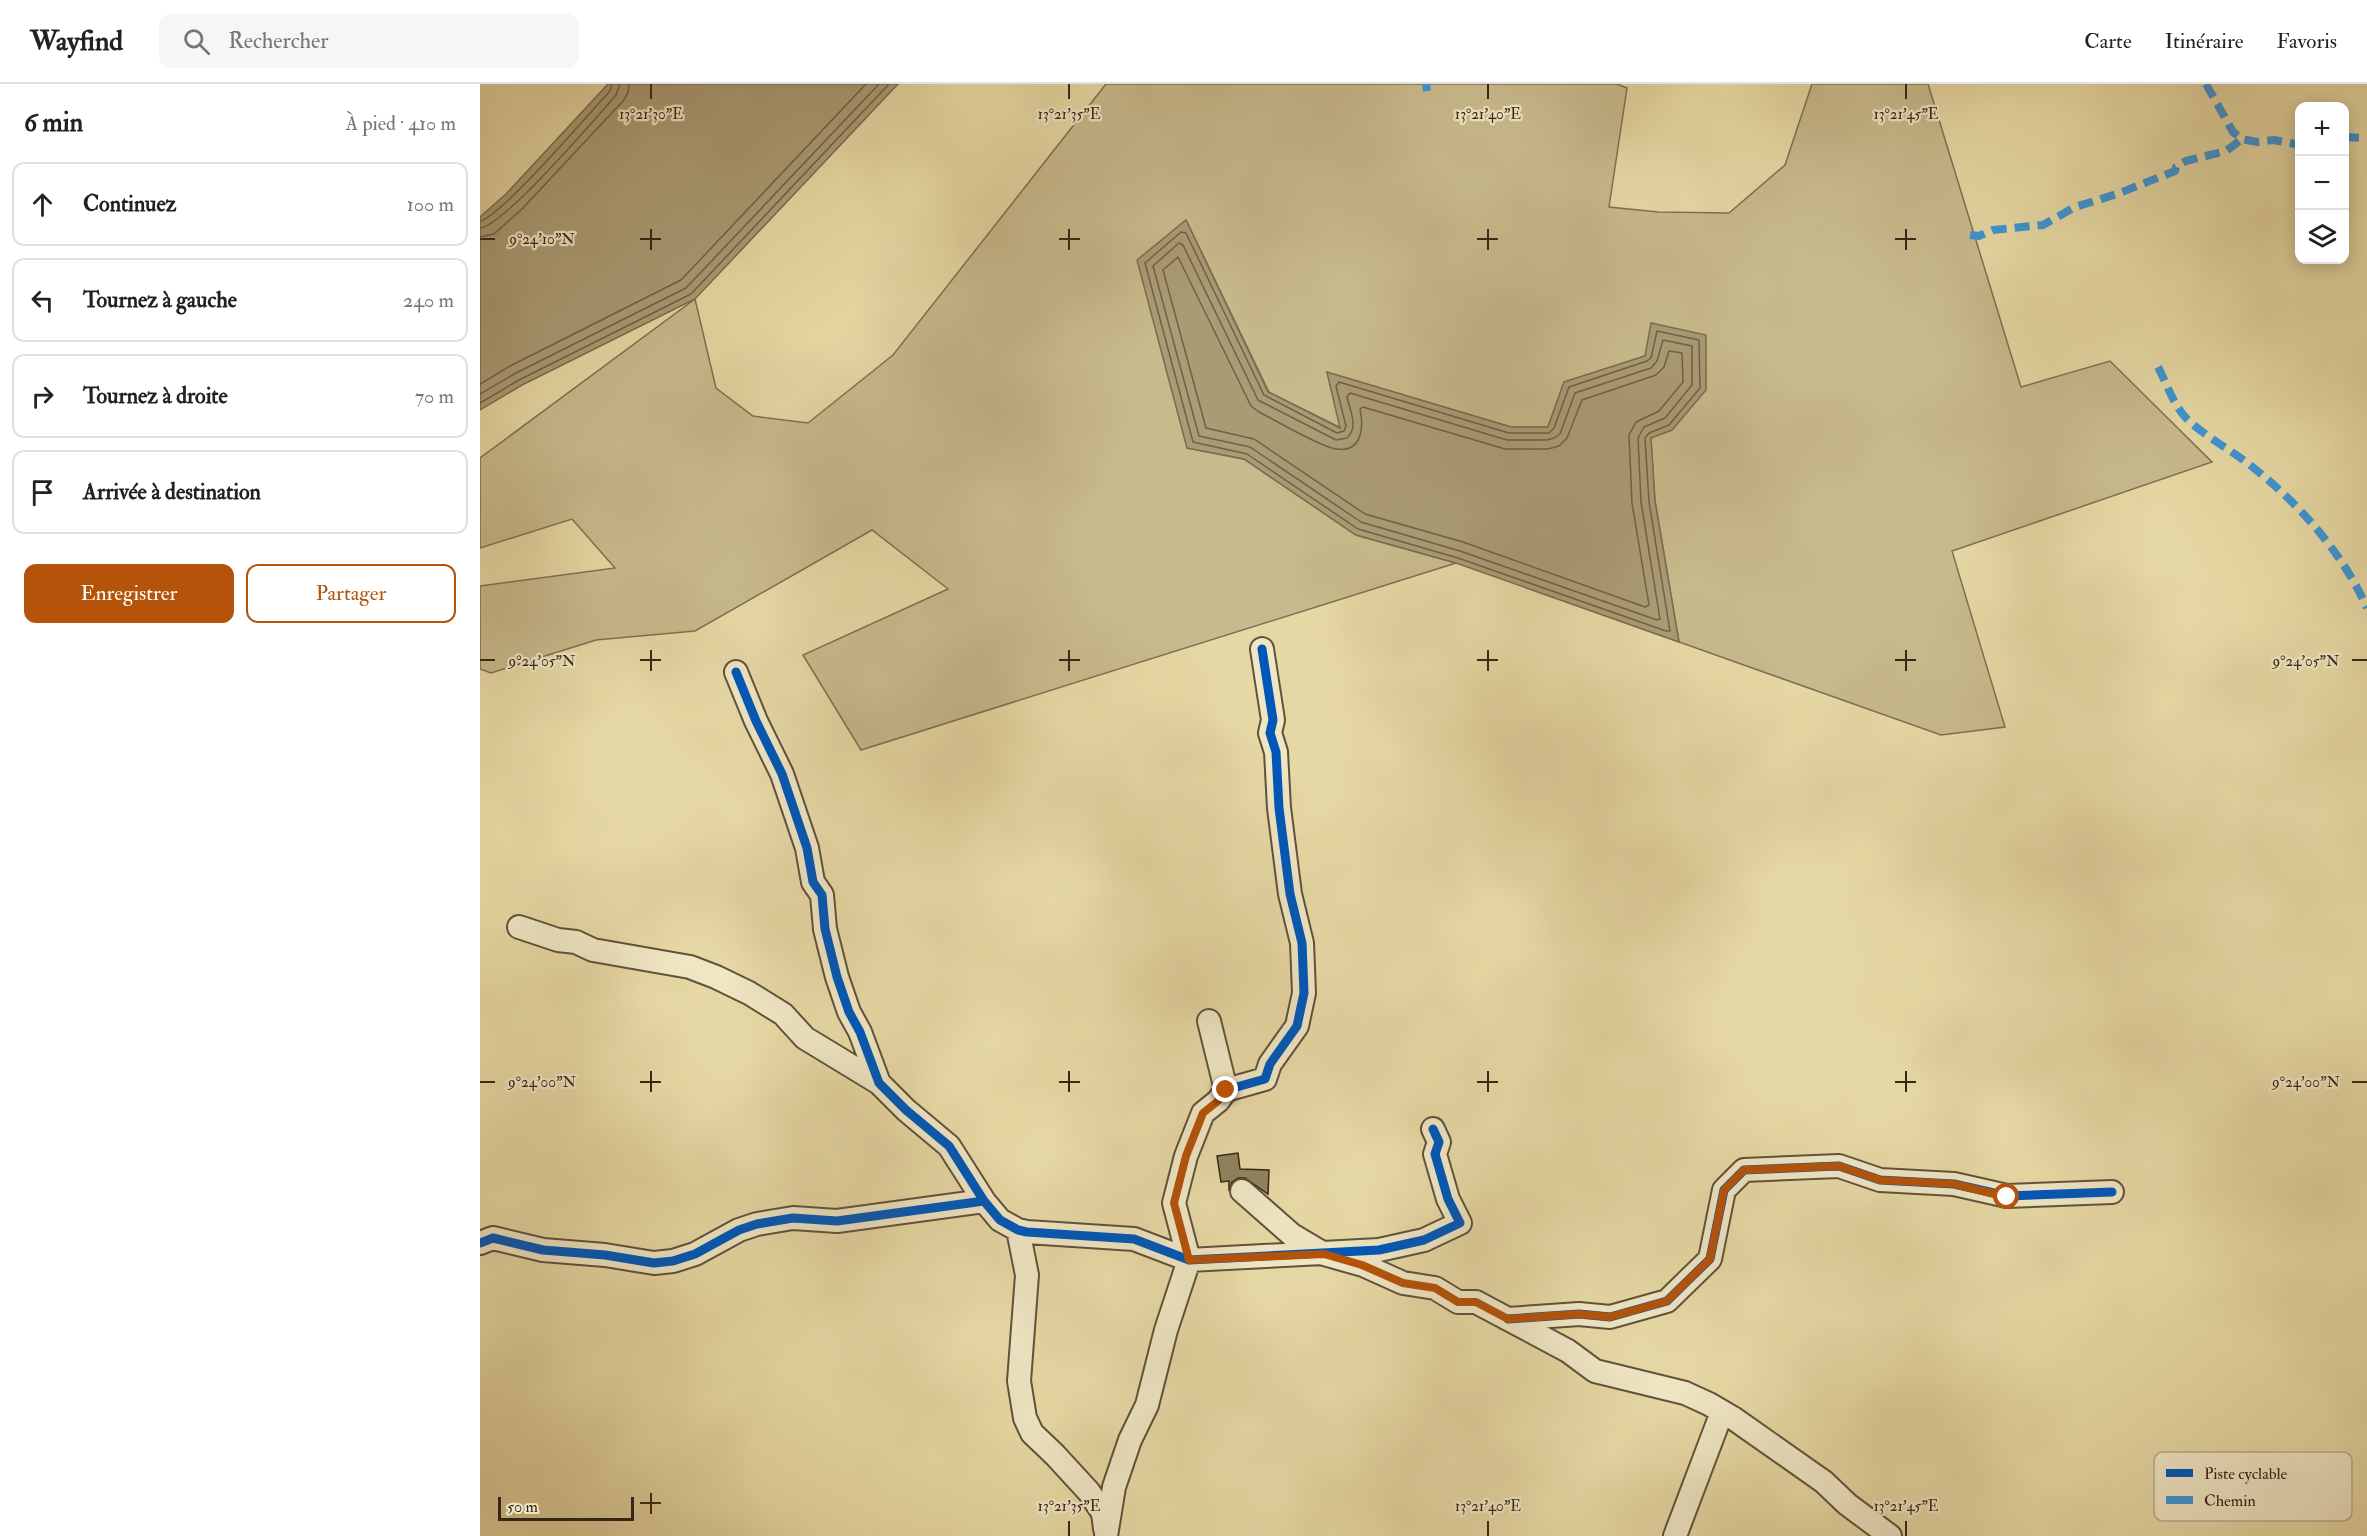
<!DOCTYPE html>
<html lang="fr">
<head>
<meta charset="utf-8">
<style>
  body { margin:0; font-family:"IM FELL Double Pica",serif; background:#f6f6f6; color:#222 }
  .controls { position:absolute; right:18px; top:18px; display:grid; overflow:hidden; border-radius:12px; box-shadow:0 3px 15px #0003 }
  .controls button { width:54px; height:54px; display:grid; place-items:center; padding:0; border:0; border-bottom:2px solid #e0e0e0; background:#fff; color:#222; font:30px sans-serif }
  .scale { position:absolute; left:18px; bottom:15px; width:136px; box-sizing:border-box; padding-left:6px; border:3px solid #352617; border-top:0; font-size:16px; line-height:21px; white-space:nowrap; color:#352617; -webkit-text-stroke:4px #efe6c4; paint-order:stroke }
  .stop { position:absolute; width:18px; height:18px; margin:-14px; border:4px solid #b45309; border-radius:50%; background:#fff }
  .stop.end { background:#b45309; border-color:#fff; box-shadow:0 2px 6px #0008 }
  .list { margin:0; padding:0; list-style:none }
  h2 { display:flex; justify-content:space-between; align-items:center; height:78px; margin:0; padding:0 24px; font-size:26px }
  h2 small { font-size:20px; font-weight:400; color:#767676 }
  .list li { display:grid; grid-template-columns:39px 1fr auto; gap:18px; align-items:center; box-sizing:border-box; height:84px; margin:0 12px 12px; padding:0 12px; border:2px solid #e0e0e0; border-radius:12px }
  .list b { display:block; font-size:22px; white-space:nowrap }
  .list em { font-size:20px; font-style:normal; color:#767676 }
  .actions { display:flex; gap:12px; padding:18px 24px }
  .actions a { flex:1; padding:14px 0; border:2px solid #b45309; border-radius:12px; text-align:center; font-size:21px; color:#b45309 }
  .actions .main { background:#b45309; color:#fff }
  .icon { flex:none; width:33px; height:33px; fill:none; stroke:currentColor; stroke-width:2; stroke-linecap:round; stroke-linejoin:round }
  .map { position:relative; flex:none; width:1887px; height:1452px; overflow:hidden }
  header { display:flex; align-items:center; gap:36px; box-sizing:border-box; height:84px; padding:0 30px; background:#fff; border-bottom:2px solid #e0e0e0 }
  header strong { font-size:28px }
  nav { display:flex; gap:33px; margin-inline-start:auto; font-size:21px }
  .search { width:420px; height:54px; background:#f6f6f6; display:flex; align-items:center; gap:15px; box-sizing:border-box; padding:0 21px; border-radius:12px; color:#767676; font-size:22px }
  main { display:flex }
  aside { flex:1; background:#fff }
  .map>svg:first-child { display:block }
  .green { fill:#c8ba8c; stroke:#7e7052; stroke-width:1.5 }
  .water { fill:#aa9b74; stroke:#7b6c4f; stroke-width:1.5 }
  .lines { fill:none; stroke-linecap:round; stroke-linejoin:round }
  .shore { stroke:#706046; stroke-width:1.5 }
  .building { fill:#918360; stroke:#352617; stroke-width:1.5 }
  .minor-casing { stroke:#61523a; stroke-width:26 }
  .minor { stroke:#efe6c4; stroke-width:22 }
  .quiet { stroke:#3e95d4; stroke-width:8; stroke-dasharray:15 8; stroke-linecap:butt }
  .cycleway-casing { stroke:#efe6c4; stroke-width:13 }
  .cycleway { stroke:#0057b8; stroke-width:9 }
  .route { stroke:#b45309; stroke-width:8 }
  .ticks { fill:none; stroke:#352617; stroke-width:2 }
  .key { fill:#efe6c4; stroke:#b7ac90; stroke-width:1.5 }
  .key-label { font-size:16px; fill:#352617 }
  .ticks-label { font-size:15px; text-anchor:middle; fill:#352617; stroke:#efe6c4; stroke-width:4.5; stroke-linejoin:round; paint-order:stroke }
</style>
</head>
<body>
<header>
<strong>Wayfind</strong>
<div class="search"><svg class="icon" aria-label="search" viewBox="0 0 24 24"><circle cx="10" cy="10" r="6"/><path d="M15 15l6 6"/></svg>Rechercher</div>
<nav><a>Carte</a><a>Itinéraire</a><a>Favoris</a></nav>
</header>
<main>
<aside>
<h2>6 min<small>À pied · 410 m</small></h2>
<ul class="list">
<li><svg class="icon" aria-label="ahead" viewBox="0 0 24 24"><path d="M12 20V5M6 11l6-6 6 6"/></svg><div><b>Continuez</b></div><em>100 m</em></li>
<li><svg class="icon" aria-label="left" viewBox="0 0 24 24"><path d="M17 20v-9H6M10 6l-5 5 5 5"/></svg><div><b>Tournez à gauche</b></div><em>240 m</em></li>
<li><svg class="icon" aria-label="right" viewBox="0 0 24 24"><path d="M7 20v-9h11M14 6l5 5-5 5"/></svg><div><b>Tournez à droite</b></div><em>70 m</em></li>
<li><svg class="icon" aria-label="arrive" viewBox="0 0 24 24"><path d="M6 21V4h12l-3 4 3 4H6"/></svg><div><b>Arrivée à destination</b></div></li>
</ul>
<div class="actions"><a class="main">Enregistrer</a><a>Partager</a></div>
</aside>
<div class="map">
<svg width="1887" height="1452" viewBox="0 0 1887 1452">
  <rect width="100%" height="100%" fill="#e6d8a4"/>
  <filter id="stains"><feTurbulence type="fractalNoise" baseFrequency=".00333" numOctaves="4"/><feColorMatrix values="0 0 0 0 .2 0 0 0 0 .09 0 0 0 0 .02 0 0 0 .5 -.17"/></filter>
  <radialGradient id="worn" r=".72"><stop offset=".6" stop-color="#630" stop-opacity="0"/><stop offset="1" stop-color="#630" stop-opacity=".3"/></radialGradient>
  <path class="green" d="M626,0H1137L1147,4L1129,123L1178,128L1249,129L1305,81L1332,0H1448L1541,303L1630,277L1732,378L1472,467L1525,643L1461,651L1199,558L1175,417L1165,272L1084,298L1068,343H1031L847,288L861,344L789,308L706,136L707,364L764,375L876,451L976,479L381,666L323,571L468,505L392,446L215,547L116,556L11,589L0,585V502L135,484L92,435L0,464V374L215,215L236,304L273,332L328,339L413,271Z"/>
  <path class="water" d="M128,0H418L215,215L42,301L0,326V133L26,110Z
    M706,136L788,308L860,344L847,288L1031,343H1068L1084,298L1165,272L1171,239L1226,251V306L1192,346L1171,354L1175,417L1199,558L976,479L876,451L764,375L707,364L657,176Z"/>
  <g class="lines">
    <path class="shore" d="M0,137C19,135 111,27 130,7L132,0
      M0,144C22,143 116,34 136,11L140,0
      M701,148L706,149L784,311L857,349L864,347L866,342L856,302L859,298L1029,349H1069L1074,344L1089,303L1167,277L1171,274L1177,247L1219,256L1220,304L1189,341L1169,349L1165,354L1169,418L1190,547H1186L978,474L878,445L767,370L713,358L665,179Z
      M0,153L14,150L41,126L143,17L148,9L149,0
      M699,159L703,161L778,316L856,356L867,354C879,343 870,327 867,313L870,309L1027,356H1067L1074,354L1080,350L1095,309L1171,284L1177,277L1183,256L1212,262V301L1185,334L1164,343L1158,354L1161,418L1180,535L1177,536L980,467L881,438L770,363L719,352L673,182Z
      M698,173L771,322L779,328C795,336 840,363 856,365C882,369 884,344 880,325L883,323L1025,365H1068L1079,362L1087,354L1102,316L1176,291L1184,283L1189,267L1202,269L1203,298L1179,327L1156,338L1149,351L1152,419L1169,521L1165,523L983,458L885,430L774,355L726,344L683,186Z
      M0,300L32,281L201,196L386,0
      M0,310L36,289L206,204L399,0
      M0,319L39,296L211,210L409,0"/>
  </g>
  <path class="building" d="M758,1069L760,1085L789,1086L788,1110L765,1094H758L752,1098L749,1107V1097L741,1098L737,1072Z"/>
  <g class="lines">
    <defs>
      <path id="minor" d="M256,588L276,637L302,690L327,764L333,798L342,811L345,845L357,893L369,928L380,948L399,999L426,1026L469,1062L504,1117L520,1136L538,1146L547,1148L654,1155L709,1176L899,1166L944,1156L980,1139L968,1115L955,1070L959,1058L953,1045
        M39,843L78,856L96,858L113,866L210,883L236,893L269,909L303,930L325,954L399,999
        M746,1006L785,995L790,980L817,942L824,909L822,859L810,810L799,724L796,668L790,649L793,636L782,565
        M762,1107L812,1151L844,1170L883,1181L923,1199L955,1204L978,1218H996L1088,1267L1115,1287L1205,1309L1229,1320L1253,1334L1344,1398L1367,1420L1410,1452
        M538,1146L547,1191L539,1297L545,1334L552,1349L575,1371L609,1408L623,1429L625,1445
        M0,1159L13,1154L63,1166L125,1171L174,1179L193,1177L215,1170L259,1146L277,1140L313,1134L357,1137L504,1117
        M1028,1235L1099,1230L1130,1233L1187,1217L1230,1175L1244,1106L1264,1086L1359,1082L1400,1096L1474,1100L1527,1112L1632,1108
        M626,1452L634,1403L650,1356L667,1321L686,1246L709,1176L694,1119L706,1072L723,1029L738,1017L746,1006L729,937
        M1195,1452L1242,1328"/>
    </defs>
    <use href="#minor" class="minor-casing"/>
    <use href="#minor" class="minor"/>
    <path class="quiet" d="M946,0L947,7
      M1726,0L1753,48L1762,55L1777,58L1794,56L1820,61
      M1864,53L1887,54
      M1490,151L1499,152L1513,146L1563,141L1595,123L1637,110L1695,87L1696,83L1706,77L1746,67L1762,55
      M1678,283C1686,298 1691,314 1701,328C1714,346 1748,364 1766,378C1815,415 1862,467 1887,524"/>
    <defs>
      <path id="cycleway" d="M256,588L276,637L302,690L327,764L333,798L342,811L345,845L357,893L369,928L380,948L399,999L426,1026L469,1062L504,1117L520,1136L538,1146L547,1148L654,1155L709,1176L899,1166L944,1156L980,1139L968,1115L955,1070L959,1058L953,1045
        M746,1006L785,995L790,980L817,942L824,909L822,859L810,810L799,724L796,668L790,649L793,636L782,565
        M0,1159L13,1154L63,1166L125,1171L174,1179L193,1177L215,1170L259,1146L277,1140L313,1134L357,1137L504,1117
        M1028,1235L1099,1230L1130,1233L1187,1217L1230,1175L1244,1106L1264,1086L1359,1082L1400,1096L1474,1100L1527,1112L1632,1108"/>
    </defs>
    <use href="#cycleway" class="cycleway-casing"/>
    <use href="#cycleway" class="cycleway"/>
  </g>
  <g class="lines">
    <path class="route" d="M746,1006L738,1017L723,1029L706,1072L694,1119L709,1176L844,1170L882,1181L923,1199L955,1204L978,1218H996L1028,1235L1099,1230L1130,1233L1187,1217L1230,1175L1244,1106L1264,1086L1359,1082L1400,1096L1474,1100L1527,1113"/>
  </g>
  <path class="ticks" d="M171,0V15M589,0V15M1008,0V15M1426,0V15M171,145V166M589,145V166M1008,145V166M1426,145V166M0,155H15M160,155H181M579,155H600M997,155H1018M1415,155H1436M171,566V587M589,566V587M1008,566V587M1426,566V587M0,576H15M160,576H181M579,576H600M997,576H1018M1415,576H1436M1872,576H1887M171,987V1008M589,987V1008M1008,987V1008M1426,987V1008M0,998H15M160,998H181M579,998H600M997,998H1018M1415,998H1436M1872,998H1887M171,1409V1430M160,1419H181M589,1437V1452M1008,1437V1452M1426,1437V1452"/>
  <rect x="1674" y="1368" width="198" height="69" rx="9" class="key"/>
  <rect x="1686" y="1385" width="27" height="8" fill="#0057b8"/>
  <rect x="1686" y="1412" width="27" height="8" fill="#3e95d4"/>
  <g class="key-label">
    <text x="1724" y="1395">Piste cyclable</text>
    <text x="1724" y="1422">Chemin</text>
  </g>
  <g class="ticks-label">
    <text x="171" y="35">13°21'30"E</text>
    <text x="589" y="35">13°21'35"E</text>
    <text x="1008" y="35">13°21'40"E</text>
    <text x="1426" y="35">13°21'45"E</text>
    <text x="62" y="160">9°24'10"N</text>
    <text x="62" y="582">9°24'05"N</text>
    <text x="1826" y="582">9°24'05"N</text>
    <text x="62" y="1003">9°24'00"N</text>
    <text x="1826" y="1003">9°24'00"N</text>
    <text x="589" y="1427">13°21'35"E</text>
    <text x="1008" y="1427">13°21'40"E</text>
    <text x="1426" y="1427">13°21'45"E</text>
  </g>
  <rect width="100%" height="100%" filter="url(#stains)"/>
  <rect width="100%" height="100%" fill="url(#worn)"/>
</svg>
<div class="controls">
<button>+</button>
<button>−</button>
<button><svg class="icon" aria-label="layers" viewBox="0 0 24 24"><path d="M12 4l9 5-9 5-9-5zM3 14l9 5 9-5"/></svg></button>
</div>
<div class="scale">50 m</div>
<div class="stop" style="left:1527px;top:1113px"></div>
<div class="stop end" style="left:746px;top:1006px"></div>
</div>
</main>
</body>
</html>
